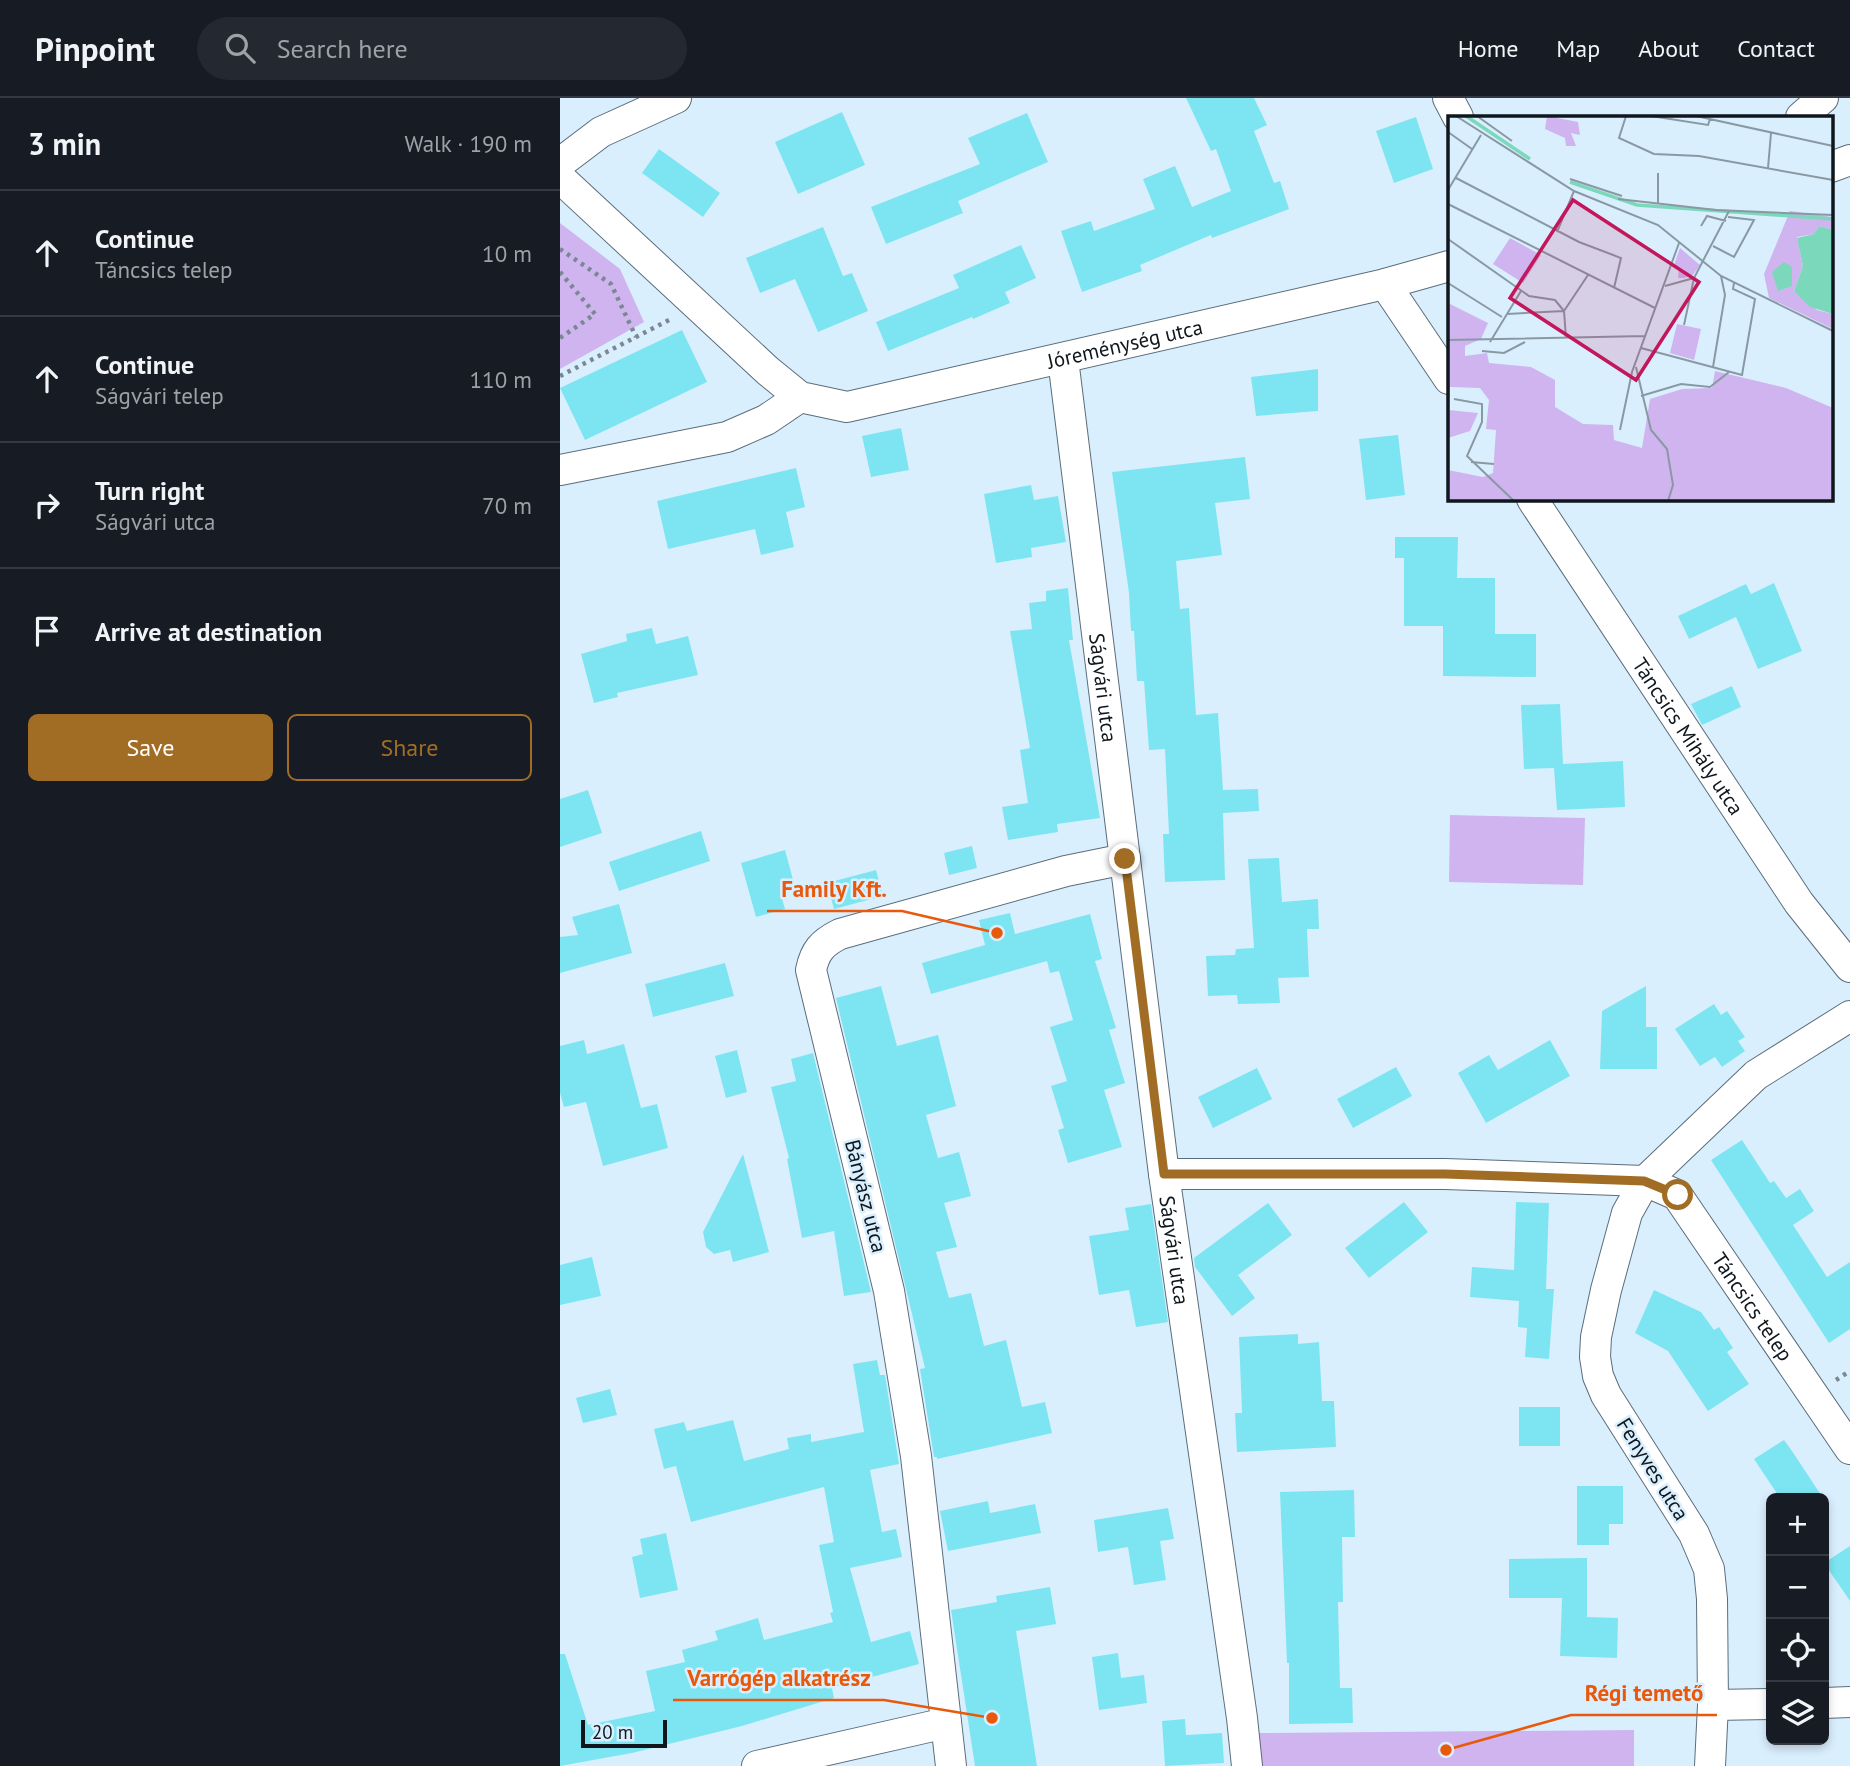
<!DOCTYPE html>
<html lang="en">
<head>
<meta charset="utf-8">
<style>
  body { margin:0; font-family:"PT Sans",sans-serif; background:#242831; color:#f1f3f6 }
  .controls { position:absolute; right:21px; bottom:21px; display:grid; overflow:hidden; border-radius:10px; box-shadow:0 4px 10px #0003 }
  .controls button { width:63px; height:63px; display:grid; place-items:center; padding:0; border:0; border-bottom:2px solid #363941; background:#171b24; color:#f1f3f6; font:35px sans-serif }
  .scale { position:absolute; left:21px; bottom:18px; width:86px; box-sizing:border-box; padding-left:7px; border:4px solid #0f171c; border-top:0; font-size:19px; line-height:24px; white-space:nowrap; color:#0f171c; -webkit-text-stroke:5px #daeffe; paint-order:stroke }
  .stop { position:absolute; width:21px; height:21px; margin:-16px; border:5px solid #a16d25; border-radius:50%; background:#fff }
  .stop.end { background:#a16d25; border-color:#fff; box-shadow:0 2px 7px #0008 }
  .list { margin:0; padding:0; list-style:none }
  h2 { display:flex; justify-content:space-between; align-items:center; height:91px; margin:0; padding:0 28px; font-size:30px }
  h2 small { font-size:23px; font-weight:400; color:#9ea1a6 }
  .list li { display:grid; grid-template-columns:46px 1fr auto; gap:21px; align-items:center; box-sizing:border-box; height:126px; padding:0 28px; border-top:2px solid #363941 }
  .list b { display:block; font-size:26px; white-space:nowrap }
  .list p { margin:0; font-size:23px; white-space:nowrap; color:#9ea1a6 }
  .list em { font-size:23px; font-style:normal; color:#9ea1a6 }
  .actions { display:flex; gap:14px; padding:21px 28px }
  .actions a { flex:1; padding:16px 0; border:2px solid #a16d25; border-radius:10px; text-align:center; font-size:24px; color:#a16d25 }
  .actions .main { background:#a16d25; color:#fff }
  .icon { flex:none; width:38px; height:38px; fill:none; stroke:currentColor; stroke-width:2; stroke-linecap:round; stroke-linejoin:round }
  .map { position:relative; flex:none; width:1290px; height:1668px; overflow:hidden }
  header { display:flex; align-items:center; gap:42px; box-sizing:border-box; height:98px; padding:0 35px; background:#171b24; border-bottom:2px solid #363941 }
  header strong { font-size:33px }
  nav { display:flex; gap:38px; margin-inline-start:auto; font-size:24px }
  .search { width:490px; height:63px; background:#242831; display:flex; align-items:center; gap:18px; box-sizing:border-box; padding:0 24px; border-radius:38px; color:#9ea1a6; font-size:26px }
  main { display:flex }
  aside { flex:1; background:#171b24 }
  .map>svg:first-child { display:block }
  .green { fill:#cfb4ef }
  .building { fill:#7de5f1 }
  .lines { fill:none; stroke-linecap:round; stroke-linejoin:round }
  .minor-casing { stroke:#5b6d7a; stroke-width:32 }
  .path { stroke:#798892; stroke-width:4.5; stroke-dasharray:3.5 5; stroke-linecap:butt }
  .minor { stroke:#fff; stroke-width:30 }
  .route { stroke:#a16d25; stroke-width:9 }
  .labels { text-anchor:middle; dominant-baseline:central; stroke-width:5; stroke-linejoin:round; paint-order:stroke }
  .street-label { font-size:21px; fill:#0f171c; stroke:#daeffe }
  .inset-river { fill:none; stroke:#7cd8bb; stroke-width:3.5 }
  .inset-road { fill:none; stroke:#8999a4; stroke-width:2 }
  .view { fill:#c2185b; fill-opacity:0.15; stroke:#c2185b; stroke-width:3.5 }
  .inset-edge { fill:none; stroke:#0f171c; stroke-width:3.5 }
  .leader { fill:none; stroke:#e8590c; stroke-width:2.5 }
  .callout-dot { fill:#e8590c; stroke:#daeffe; stroke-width:2.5 }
  .callout-label { font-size:23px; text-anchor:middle; font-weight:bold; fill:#e8590c; stroke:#daeffe; stroke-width:5; stroke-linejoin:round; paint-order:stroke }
</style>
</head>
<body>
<header>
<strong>Pinpoint</strong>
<div class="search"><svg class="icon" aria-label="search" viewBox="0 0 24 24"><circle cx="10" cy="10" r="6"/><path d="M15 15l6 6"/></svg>Search here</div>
<nav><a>Home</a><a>Map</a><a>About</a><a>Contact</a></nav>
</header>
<main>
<aside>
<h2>3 min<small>Walk · 190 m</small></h2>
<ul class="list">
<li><svg class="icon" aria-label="ahead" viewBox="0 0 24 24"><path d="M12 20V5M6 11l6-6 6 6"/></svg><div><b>Continue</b><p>Táncsics telep</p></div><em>10 m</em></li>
<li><svg class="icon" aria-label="ahead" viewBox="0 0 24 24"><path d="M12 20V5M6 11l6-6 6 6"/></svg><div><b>Continue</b><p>Ságvári telep</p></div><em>110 m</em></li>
<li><svg class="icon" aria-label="right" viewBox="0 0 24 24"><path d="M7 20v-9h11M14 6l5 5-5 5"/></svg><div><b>Turn right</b><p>Ságvári utca</p></div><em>70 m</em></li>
<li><svg class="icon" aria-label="arrive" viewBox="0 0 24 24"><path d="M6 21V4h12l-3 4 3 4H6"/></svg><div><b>Arrive at destination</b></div></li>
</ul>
<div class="actions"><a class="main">Save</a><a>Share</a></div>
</aside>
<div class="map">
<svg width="1290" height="1668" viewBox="0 0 1290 1668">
  <rect width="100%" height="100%" fill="#daeffe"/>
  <path class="green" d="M0,125L60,171L84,224L0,271Z
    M890,717L1025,720L1023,787L889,784Z
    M1074,1632V1668H700L697,1635Z"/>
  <path class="building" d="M626,0H694L707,27L694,33L714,85L720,83L729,111L652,140L651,137L580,167L582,173L522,194L501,133L531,123L534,133L595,111L583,81L615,68L632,109L671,93L656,51L651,53Z
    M282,14L305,67L238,96L215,44Z
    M467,15L488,64L398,103L403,115L326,146L311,109L420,66L408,40Z
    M856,19L873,71L834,85L816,33Z
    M99,51L160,95L143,119L82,75Z
    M263,129L283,178L292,175L308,213L258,234L235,181L200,195L186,160Z
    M461,147L476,180L445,194L450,205L413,221L412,219L328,253L316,224L399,190L393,177Z
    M122,232L147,284L25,342L0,290Z
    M758,271V313L696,318L691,279Z
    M341,330L349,372L311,379L302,338Z
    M838,337L845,397L806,402L799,341Z
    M685,359L690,401L655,405L662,457L616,463L620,511L629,510L636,617L658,615L663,692L698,691L699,713L663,715L665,782L605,784L603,736H609L605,651L589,652L584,583H577L574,533H571L569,495L552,374Z
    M236,370L245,409L226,414L234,449L201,457L195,431L108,451L97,403Z
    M471,387L474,402L498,398L506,444L471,450L472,459L436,465L424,396Z
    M835,439H898L897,480H935V536H976V579L883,578V528H844V460H835Z
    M1214,485L1242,553L1198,571L1176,519L1129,541L1118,518L1186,486L1191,496Z
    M508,490L513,542H509L540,720L497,726L498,734L448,742L442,709L468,705L460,652L470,650L450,533L472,531L469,505L486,503V493Z
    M92,530L96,546L128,538L138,577L57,595L58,599L34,605L21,556L67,543L66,536Z
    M1172,588L1181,609L1142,627L1131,606Z
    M1000,606L1003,666L1063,663L1065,709L997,712L994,670L964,671L961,607Z
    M28,692L42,735L0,749V701Z
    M141,733L150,763L59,793L49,764Z
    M412,748L417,770L389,777L384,755Z
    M225,752L235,789L220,793L225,811L196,819L181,765Z
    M719,760L722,804L758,801L759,831H747L749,879L718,880L720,905L678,906L677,897L648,898L646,858L675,857L676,851L694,850L688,761Z
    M316,772L323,798L274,811L267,785Z
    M59,806L72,855L0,875V839L18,837L12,819Z
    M450,815L455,836L530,816L542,861L535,863L556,930L549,932L565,985L544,992L562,1049L508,1065L498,1032L504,1030L491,988L507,983L490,929L513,922L499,873L490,875L487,863L371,896L362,865L425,847L419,822Z
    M165,865L174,898L93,919L85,886Z
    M321,888L337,948L378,937L396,1008L366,1017L378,1060L399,1054L411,1098L384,1105L397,1149L376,1154L389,1200L411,1195L424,1248L446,1242L462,1309L485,1304L492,1335L377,1361V1359H374L360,1271L365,1270L276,900Z
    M1086,888V929H1097V971H1040L1042,913Z
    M1154,906L1161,917L1167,913L1185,939L1178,943L1185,953L1162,969L1155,959L1140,968L1115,931Z
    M24,942L27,956L64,946L81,1010L97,1006L108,1050L43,1068L26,1004L4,1009L0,995V948Z
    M990,942L1010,978L926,1025L898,975L929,957L938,972Z
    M177,952L187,994L166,1000L155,958Z
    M253,955L311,1194L284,1198L274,1133L242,1140L227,1061L229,1060L211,989L236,983L231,961Z
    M836,969L852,998L793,1030L777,1001Z
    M697,970L712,1001L653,1030L638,999Z
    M1182,1042L1210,1085L1214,1083L1226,1100L1240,1091L1254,1113L1233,1127L1267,1179L1290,1164V1231L1269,1245L1151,1062Z
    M183,1056L209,1154L173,1164L170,1152L154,1156L146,1149L143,1134Z
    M844,1104L868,1134L809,1180L785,1150Z
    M956,1104L989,1105L986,1191H994L989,1261L965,1259L967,1230L958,1229L959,1203L910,1199L912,1169L954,1172Z
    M708,1105L732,1137L678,1177L695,1200L672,1218L635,1169L634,1160Z
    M591,1106L608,1224L576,1229L569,1192L539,1197L529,1138L569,1132L565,1110Z
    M32,1159L41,1198L0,1207V1167Z
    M1094,1192L1141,1214L1154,1232L1159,1229L1173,1250L1167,1254L1189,1286L1148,1313L1108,1253L1075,1235Z
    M738,1236V1246L759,1244L762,1303H774L776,1349L677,1354L675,1315H682L679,1239Z
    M317,1262L320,1277H325L339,1366L310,1372L322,1434L336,1431L342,1459L290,1470L311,1544L350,1533L359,1566L272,1590L274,1600L182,1628L72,1655L0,1668V1556H5L28,1627L95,1613L86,1573L125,1564L122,1552L158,1542L155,1533L198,1520L204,1542L273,1524L270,1515L273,1514L259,1447L274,1444L264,1389L131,1424L116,1368L104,1371L94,1331L124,1324L127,1333L173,1322L184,1363L229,1351L227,1340L251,1336V1344L304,1334L293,1266Z
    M50,1291L57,1317L23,1325L16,1300Z
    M959,1309H1000V1348H959Z
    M1224,1342L1232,1353L1263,1400H1220L1194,1361Z
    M1017,1388H1063V1426H1049V1447H1017Z
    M794,1392L795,1439H782L783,1504H778L780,1590H792L793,1625L729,1626V1565H727L720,1394Z
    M428,1403L430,1415L475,1406L481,1435L388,1453L380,1413Z
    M608,1410L614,1441L600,1443L606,1482L574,1487L568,1449L538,1454L534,1422Z
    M106,1435L118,1492L80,1500L72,1459L83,1456L80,1441Z
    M1290,1448V1503L1264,1465Z
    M1027,1460V1519L1058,1520L1057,1560L1000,1558L1002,1500H949V1461Z
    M490,1489L496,1526L456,1533L477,1668H415L391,1512L437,1504L436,1498Z
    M558,1555L561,1580L584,1577L587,1605L539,1612L532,1559Z
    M625,1621L626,1637L662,1635L664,1665L605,1668L602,1623Z"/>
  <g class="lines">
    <defs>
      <g id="minor">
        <path d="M888,0L898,19"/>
        <path d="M1241,19L1263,0"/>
        <path d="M0,65L41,34L116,0"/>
        <path d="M1271,69L1290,62"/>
        <path id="s1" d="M0,80L208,273L240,299L287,309L825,186L889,168"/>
        <path d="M825,186L889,281"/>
        <path id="s2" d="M503,261L604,1076L682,1620L687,1668"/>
        <path d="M0,372L167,339L206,322L240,299"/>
        <path id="s3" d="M972,401L1239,805L1290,869"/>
        <path id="s4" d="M604,1076H885L1085,1083L1117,1097L1290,1351"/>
        <path d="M1264,1605L1290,1604"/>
        <path d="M1153,1607L1211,1606"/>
        <path d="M197,1668L386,1625"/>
        <path d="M391,1668L356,1358L329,1193L251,872C255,853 262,845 280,836L506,773L565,761"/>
        <path d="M1150,1668L1153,1607L1152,1501L1149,1471L1134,1436L1046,1297L1038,1278L1035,1259L1036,1239L1046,1192L1067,1115L1085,1083L1196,977L1290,918"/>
      </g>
    </defs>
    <use href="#minor" class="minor-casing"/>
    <path class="path" d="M0,151L51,186L76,239
      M0,174L35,216L0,240
      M0,278L111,221
      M1276,1282L1290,1273"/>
    <use href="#minor" class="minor"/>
  </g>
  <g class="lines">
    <path class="route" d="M565,761L604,1076H885L1084,1083L1118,1097"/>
  </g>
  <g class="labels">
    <g class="street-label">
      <text stroke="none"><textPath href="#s1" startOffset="658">Jóreménység utca</textPath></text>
      <text stroke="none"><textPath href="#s2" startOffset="331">Ságvári utca</textPath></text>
      <text stroke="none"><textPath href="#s3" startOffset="284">Táncsics Mihály utca</textPath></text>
      <text transform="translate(306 1098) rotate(76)">Bányász utca</text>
      <text stroke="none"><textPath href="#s2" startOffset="898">Ságvári utca</textPath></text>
      <text stroke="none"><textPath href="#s4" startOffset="651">Táncsics telep</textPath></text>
      <text transform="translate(1093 1371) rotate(58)">Fenyves utca</text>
    </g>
  </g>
  <g transform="translate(888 18)">
    <rect width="385" height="385" fill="#daeffe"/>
    <path d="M99,0L130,6L132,19L123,17L128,30H118L117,22L97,13ZM342,95L385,101V114L371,110L366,118L349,121L355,150L346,175L369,194L385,198V213L321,182L316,158ZM62,122L93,139L75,167L45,148ZM232,132L252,149L245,159L236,162H230L231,151L226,149ZM0,187L40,207L33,223L17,230V240L39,237L41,247L83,251L107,264V291L135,308L165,309L166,324L194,332L202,283L234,273L264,272L267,255L338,272L385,292V385H0V354L35,361L45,357L48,314L38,313L41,284L32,272L2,271L1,294L30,297L22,315L0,322ZM229,208L253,213L246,244L222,237Z" fill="#cfb4ef"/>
    <path d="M371,110L385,114V198L362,191L346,175L355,150L349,122L366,118ZM336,146L344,151V170L330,175L324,156Z" fill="#7cd8bb"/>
    <path class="inset-river" d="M18,0L82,43M122,66L189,89L385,103"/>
    <path class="inset-road" d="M8,0L126,75L210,109L273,160L385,215M29,0L64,25M178,0L171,22L206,38L251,40L385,64M203,0L260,9L262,3M248,0L385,30M0,16L24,33M320,52L323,17M8,62L131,126L173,142L166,172M122,63L174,80M0,74L33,19M170,83L268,94L385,99M210,87V57M0,88L207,192M253,110L259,100L278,105M109,116L126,75M0,123L81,180L107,184L116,195L118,222M265,130L286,141L306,104L280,101M0,167L54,201M217,170L246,162M116,195L140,159M59,198L116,195M236,209L246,162L281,95M0,224L197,220M42,226L73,175M193,232L294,259L307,183L285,173L286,167M34,235L56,237L77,226M188,251L203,314L219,333L225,369L220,385M265,251L277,179L273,160M193,280L233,268L262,271L281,256M6,283L34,288V306L19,340L66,385M172,314L184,256L231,127M23,346L46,348"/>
    <path class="view" d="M125,84L251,166L188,264L62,182Z"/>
    <rect width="385" height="385" class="inset-edge"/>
  </g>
  <path class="leader" d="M437 835L342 813H207M432 1620L324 1602H113M886 1652L1011 1617H1157"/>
  <g class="callout-dot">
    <circle cx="437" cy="835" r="7"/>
    <circle cx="432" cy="1620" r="7"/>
    <circle cx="886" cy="1652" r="7"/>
  </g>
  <g class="callout-label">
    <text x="274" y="799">Family Kft.</text>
    <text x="219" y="1588">Varrógép alkatrész</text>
    <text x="1084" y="1603">Régi temető</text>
  </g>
</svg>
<div class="controls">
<button>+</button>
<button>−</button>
<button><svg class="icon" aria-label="locate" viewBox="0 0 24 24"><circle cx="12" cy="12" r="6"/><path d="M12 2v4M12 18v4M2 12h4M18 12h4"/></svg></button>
<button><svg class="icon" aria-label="layers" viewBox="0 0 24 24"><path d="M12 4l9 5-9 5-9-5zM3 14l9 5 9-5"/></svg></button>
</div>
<div class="scale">20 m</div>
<div class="stop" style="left:1118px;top:1097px"></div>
<div class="stop end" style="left:565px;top:761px"></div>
</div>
</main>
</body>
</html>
